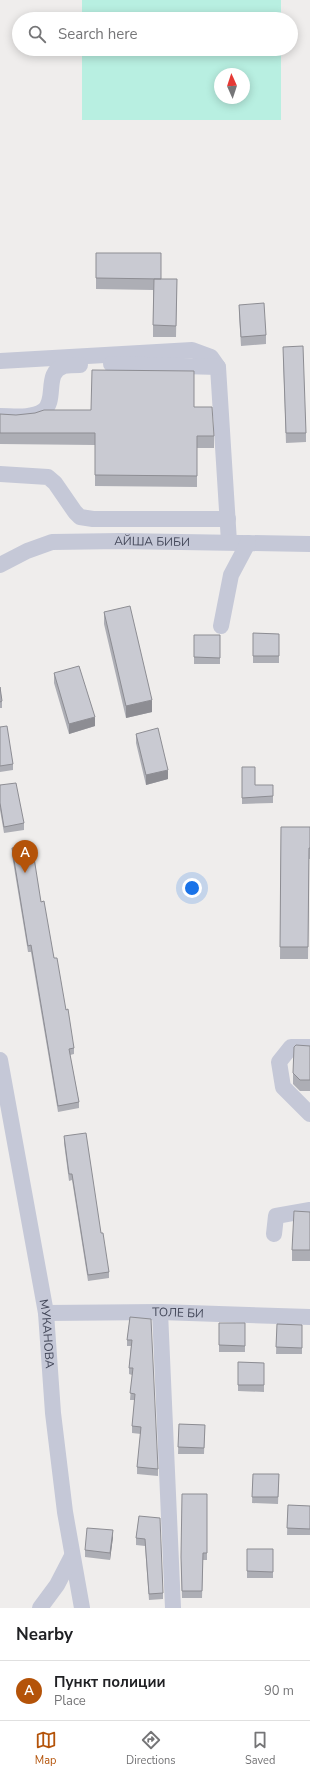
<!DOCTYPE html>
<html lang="en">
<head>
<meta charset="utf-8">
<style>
  body { margin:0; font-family:"Nunito Sans",sans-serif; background:#f2f2f2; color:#202124 }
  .compass { position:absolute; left:214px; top:68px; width:36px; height:36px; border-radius:50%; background:#fff; box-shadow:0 2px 10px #0003; rotate:357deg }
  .you { position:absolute; left:192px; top:888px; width:14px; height:14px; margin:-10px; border:3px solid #fff; border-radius:50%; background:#1a73e8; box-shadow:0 0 0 6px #1a73e833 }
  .badge { display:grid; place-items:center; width:26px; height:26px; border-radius:50%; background:#b45309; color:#fff; font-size:13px; font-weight:700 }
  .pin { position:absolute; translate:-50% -33px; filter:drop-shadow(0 1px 2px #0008) }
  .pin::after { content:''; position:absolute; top:21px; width:14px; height:12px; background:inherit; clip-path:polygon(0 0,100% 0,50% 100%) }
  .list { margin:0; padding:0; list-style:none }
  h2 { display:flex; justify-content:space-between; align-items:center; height:52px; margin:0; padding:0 16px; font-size:17px }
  h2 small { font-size:13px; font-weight:400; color:#757577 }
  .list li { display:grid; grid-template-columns:26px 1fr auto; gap:12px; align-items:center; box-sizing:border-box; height:60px; padding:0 16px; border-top:1px solid #e0e0e0 }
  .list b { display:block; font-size:15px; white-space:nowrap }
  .list p { margin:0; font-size:13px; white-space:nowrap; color:#757577 }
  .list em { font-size:13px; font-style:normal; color:#757577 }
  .icon { flex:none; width:22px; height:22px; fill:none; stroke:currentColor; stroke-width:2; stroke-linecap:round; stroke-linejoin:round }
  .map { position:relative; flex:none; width:310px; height:1608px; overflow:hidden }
  .search { position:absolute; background:#fff; box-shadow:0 2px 10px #0003; left:12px; right:12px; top:12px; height:44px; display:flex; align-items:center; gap:10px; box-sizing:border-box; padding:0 14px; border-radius:22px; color:#757577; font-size:15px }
  .sheet { height:112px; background:#fff }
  nav { display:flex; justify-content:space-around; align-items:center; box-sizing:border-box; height:56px; border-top:1px solid #e0e0e0; background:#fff; font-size:11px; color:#757577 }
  nav a { display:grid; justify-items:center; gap:2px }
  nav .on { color:#b45309 }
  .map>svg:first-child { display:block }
  .green { fill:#b8efe1; fill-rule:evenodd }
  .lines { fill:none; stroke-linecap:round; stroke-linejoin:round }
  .minor { stroke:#c5c8d7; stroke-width:16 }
  .wall { fill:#adaeb5 }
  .shaded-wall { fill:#8d8d93 }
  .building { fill:#c9cad2; stroke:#8d8d93 }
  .labels { text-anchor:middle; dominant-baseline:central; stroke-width:3.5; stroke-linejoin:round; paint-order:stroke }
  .street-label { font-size:12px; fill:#44485a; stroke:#fff }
</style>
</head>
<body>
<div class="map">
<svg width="310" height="1608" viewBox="0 0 310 1608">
  <rect width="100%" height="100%" fill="#efedec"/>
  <path class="green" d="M82,0H281V19H82Z
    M82,49H281V120H82ZM220,74H244V98H220Z"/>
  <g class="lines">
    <g class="minor">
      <path d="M0,361L192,350L211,357L218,367L229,542"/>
      <path d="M111,364L218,367"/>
      <path d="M0,416C13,416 31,419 43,411C58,401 43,372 64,366C69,365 75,365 80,365"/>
      <path d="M0,474L48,477L55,483L75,512L80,517L93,519H228"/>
      <path id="s1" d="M0,565L27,551L52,542L121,541L310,544"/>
      <path d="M221,626L231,575L248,543"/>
      <path d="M310,1047H291L279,1062L283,1087L310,1114"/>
      <path id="s2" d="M0,1060L46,1313L53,1413L65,1512L82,1608"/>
      <path d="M274,1234L276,1216L310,1210"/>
      <path d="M160,1312L173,1608"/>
      <path id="s3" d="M46,1313L160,1312L310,1317"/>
      <path d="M40,1608L57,1585L72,1556"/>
    </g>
  </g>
  <path class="wall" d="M96,253L161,279H177L176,337H153V290L96,289Z
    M239,305L266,335V344L241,346L239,314Z
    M283,356L306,433V442L286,443Z
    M194,407L214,436V448H197V487L95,486V445L0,444V414L16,415L91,410Z
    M104,612L152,712L126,718L104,624Z
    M253,633L279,634V663H253Z
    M194,635H220V664H194Z
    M54,673L95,726L69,734L54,683Z
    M0,687L2,701V708H0Z
    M0,727L13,764V770L0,772Z
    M136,734L168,779L146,785L136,743Z
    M242,767L255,785H273V803L242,804Z
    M0,785L24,823V830L4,833L0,810Z
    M281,827H310V859H309L308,959H280Z
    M12,848L41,902L74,1048V1054L70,1055L79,1102V1108L58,1112L31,952H28L12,855Z
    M310,1046V1091H300L293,1084V1073Z
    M64,1136L109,1272V1278L88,1281L72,1180L69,1181L64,1143Z
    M310,1212V1261H292V1250Z
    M130,1317L158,1469V1476L137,1474V1467L141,1434L132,1433V1426L135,1400H130L132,1375L129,1374V1368L131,1346H127V1340Z
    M219,1323H245V1352H219Z
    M277,1324L302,1325V1354H276Z
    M238,1362L264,1363V1392L238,1391Z
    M179,1424L205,1425L204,1454H178Z
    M253,1474H279L278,1504L252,1503Z
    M207,1494V1560H203L202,1598H182L181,1563Z
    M288,1505L310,1506V1535H287Z
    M139,1516L163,1593V1599L149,1600L145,1546L136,1545V1538Z
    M113,1537L110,1560L85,1557V1550Z
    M247,1549H273V1578H247Z"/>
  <path class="shaded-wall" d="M152,700V712L126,718V706Z
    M95,717V726L69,734V724Z
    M168,770V779L146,785V775Z
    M113,1530V1537L110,1560V1553Z"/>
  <path class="building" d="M96,253H161V279L96,278Z
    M154,279H177L176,326L153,325Z
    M264,303L266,335L241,337L239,305Z
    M303,346L306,433H286L283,347Z
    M92,370L194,371V407H212L214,436H197V476L95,475V433H0V414L16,415L35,413L44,410H91Z
    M130,606L152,700L126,706L104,612Z
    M253,633L279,634V656H253Z
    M194,635H220V658L194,657Z
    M79,666L95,717L69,724L54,673Z
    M0,687L2,701L0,702Z
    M7,726L13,764L0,766V727Z
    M158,728L168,770L146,775L136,734Z
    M242,767H255V785H273V796L242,798Z
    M16,783L24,823L4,827L0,803V785Z
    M281,827H310V848H309L308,947H280Z
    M32,845L41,902L44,901L54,958H57L66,1010L68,1009L74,1048L69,1049L79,1102L58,1106L31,945L28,946L12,848Z
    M296,1045L310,1046V1080H300L293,1073L294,1047Z
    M86,1133L101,1233H103L109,1272L88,1275L72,1174H69L64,1136Z
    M294,1211L310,1212V1250H292Z
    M130,1317L151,1319L158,1469L137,1467L141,1427L132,1426L135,1394L130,1393L133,1368H129L132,1340H127Z
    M219,1323H245V1346L219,1345Z
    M277,1324L302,1325V1348L276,1347Z
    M238,1362L264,1363V1385H238Z
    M179,1424L205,1425L204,1448L178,1447Z
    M253,1474H279L278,1497H252Z
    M182,1494H207V1553H203L202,1591H182L181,1557Z
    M288,1505L310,1506V1529L287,1528Z
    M139,1516L160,1518L163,1593L149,1594L145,1539L136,1538Z
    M87,1528L113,1530L110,1553L85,1550Z
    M247,1549H273V1572L247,1571Z"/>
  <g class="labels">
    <g class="street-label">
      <text stroke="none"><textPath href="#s1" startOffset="157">АЙША БИБИ</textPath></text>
      <text stroke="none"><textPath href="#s3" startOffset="132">ТОЛЕ БИ</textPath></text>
      <text stroke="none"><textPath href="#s2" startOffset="278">МУКАНОВА</textPath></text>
    </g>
  </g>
</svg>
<svg class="compass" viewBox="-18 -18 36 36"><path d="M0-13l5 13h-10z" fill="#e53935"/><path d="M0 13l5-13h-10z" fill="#757577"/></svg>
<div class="you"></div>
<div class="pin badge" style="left:25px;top:873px">A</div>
<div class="search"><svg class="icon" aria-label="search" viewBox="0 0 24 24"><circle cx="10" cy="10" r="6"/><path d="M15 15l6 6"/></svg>Search here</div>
</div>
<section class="sheet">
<h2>Nearby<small></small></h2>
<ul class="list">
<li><span class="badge">A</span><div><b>Пункт полиции</b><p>Place</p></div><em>90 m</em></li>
</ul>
</section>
<nav>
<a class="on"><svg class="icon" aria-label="map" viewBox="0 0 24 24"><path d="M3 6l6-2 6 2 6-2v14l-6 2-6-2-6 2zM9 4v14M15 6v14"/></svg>Map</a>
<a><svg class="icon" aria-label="directions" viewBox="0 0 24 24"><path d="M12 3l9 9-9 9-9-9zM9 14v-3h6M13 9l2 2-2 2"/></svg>Directions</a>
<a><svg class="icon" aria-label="saved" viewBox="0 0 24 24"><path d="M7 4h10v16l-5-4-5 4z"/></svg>Saved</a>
</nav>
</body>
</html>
